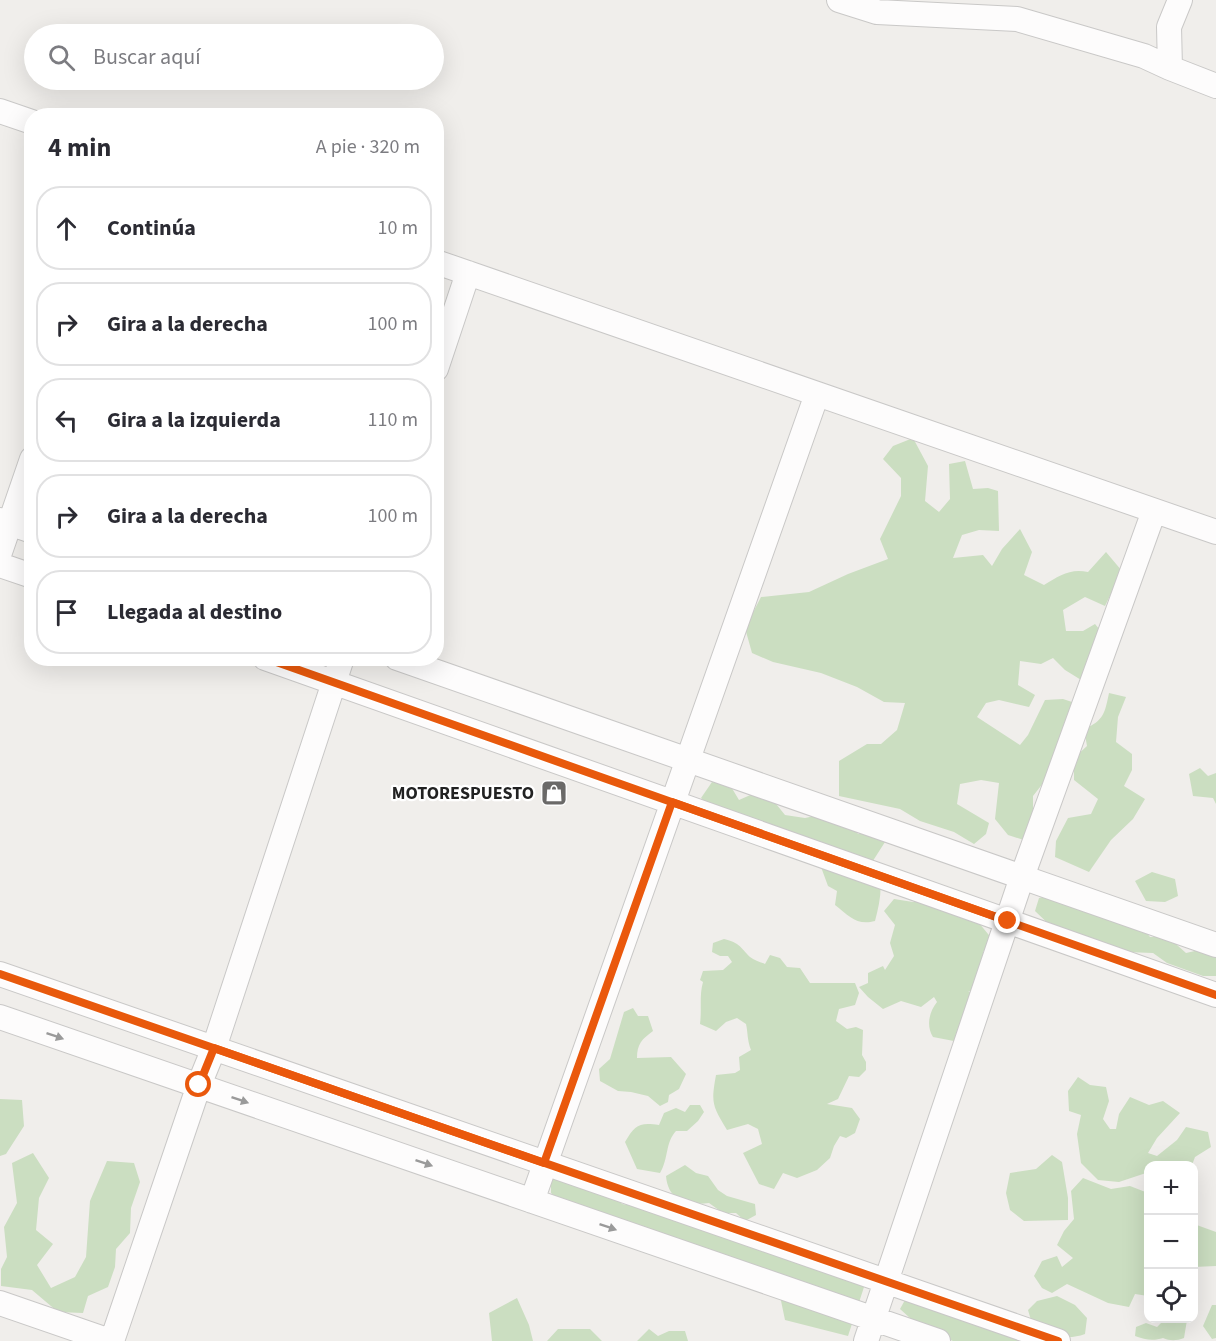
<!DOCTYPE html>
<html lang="es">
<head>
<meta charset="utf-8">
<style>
  body { margin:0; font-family:"Source Sans 3",sans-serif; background:#f2f2f3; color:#2b2b33 }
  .controls { position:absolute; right:18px; bottom:18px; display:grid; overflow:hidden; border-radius:12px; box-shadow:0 6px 24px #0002 }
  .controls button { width:54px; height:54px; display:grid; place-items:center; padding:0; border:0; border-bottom:2px solid #e1e1e2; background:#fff; color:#2b2b33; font:30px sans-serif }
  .stop { position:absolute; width:18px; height:18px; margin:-14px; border:4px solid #ea580c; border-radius:50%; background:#fff }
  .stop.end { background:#ea580c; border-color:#fff; box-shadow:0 2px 6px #0008 }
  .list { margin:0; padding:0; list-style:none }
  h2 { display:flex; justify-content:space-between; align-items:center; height:78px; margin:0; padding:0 24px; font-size:26px }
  h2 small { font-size:20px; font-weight:400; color:#7c7c81 }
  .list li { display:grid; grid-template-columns:39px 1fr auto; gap:18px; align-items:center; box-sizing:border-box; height:84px; margin:0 12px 12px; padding:0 12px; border:2px solid #e1e1e2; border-radius:24px }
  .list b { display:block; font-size:22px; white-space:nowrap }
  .list em { font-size:20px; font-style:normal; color:#7c7c81 }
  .icon { flex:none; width:33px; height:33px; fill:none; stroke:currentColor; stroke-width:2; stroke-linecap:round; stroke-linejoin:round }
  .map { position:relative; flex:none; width:1216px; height:1341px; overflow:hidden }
  .search { position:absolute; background:#fff; box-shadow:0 6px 24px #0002; left:24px; top:24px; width:420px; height:66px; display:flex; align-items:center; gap:15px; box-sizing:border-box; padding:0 21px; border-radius:33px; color:#7c7c81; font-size:22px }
  .panel { position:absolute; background:#fff; box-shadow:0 6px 24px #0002; left:24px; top:108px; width:420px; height:558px; border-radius:24px }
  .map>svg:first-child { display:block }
  .forest { fill:#cbdec1 }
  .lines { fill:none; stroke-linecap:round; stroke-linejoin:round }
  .minor-casing { stroke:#c9c8c7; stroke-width:26 }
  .minor { stroke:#fdfcfc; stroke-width:24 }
  .cycleway-casing { stroke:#fff; stroke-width:11 }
  .cycleway { stroke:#e8590c; stroke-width:8 }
  .oneway { fill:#9a9a9a }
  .route { stroke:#ea580c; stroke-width:8 }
  .labels { text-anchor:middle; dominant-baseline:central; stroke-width:4.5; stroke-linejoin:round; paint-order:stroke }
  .poi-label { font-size:18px; font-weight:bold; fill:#222; stroke:#fff; text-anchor:end }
</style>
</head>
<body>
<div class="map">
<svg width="1216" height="1341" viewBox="0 0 1216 1341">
  <rect width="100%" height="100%" fill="#f0eeeb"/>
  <path class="forest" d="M913,438L928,466L925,501L939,512L950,499L949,464L965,461L973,489L988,488L998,491L999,531L979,530L962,535L953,558L983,555L992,566L1002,549L1020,529L1032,552L1024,575L1044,585C1059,576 1070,568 1088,572L1106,552L1122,571L1105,606L1085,597L1063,610L1066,631H1083L1095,624L1100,630L1086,683L1065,670L1053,658L1041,664L1020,661L1018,685L1035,695L1029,707L999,700L986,703L977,717L1020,745L1028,735L1045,700L1063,699L1075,703L1051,773L1033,796V813L1027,841L1008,835L995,819L999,783L981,780L960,784L957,804L989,823L986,834L974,844L954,832L920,821L900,809L839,796V761L867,744H881L897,730L905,703L884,702L857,687L821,673L773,662L752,653L745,628L761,597L809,592L848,574L888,559L880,539L901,496V478L883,459L893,446Z
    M1109,693L1126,697L1118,717L1116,742L1132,754V770L1124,786L1145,799L1133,819L1111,840L1089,872L1055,857L1056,841L1068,818L1091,814L1098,799L1074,780V758L1087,746L1084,729C1104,721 1105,712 1109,693Z
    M1200,768L1208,776L1216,773V804L1213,798L1193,796L1189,774Z
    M712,782L730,785L739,800L764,789L785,815L805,818L829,813L848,819L858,834L877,829L885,842L869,867L715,812L701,798Z
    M821,867L880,877C882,892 879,906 875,921C857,926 849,916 835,905L837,891L828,886Z
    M1152,872L1175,879L1178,896L1165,902L1146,901L1135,881Z
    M1060,892L1136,919L1150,937H1168L1186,953L1208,948L1216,950V976H1203L1167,963L1153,953L1126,952L1094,939L1058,933L1035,911L1039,898Z
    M894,899L913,902H936L974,917L993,940L983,952L984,971L978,988L968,992H976L959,1042L933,1037C926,1026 929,1012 937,1002L934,997L921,1007L901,1001L883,1009L868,997L859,987L868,983V973L883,966L885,970L894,956L890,943L895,925L884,911Z
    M724,939C740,943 740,947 750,957C754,960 760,962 765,964L770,955L780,958L787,967L800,968L810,983H855L859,993L855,1005L839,1009L836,1021L847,1029L856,1027L863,1030L862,1055L866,1062V1070L859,1077L849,1076L838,1099L827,1104L852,1108L860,1119L855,1133L846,1138L840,1136L834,1146L830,1158L817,1170L797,1178L783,1173L774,1189L759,1184L743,1153L762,1144L758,1129L748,1124L727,1130C712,1105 711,1103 716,1075L735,1073L740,1070L739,1057L751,1050C747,1040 748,1033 746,1024L737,1018L726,1022L716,1031L700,1024C702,1009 699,996 703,982L700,980L703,971L723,970L732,962L728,956H720L712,952L713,943Z
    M633,1008L638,1016H648L653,1031C642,1039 637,1044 637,1058L671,1057L686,1074L679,1089L669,1095L668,1102L660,1106L648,1096L631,1092L618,1091L600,1081L599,1069L610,1059L624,1012Z
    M1078,1077L1090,1085L1106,1087L1109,1101L1103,1119L1110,1129H1116L1119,1114L1130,1097L1149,1105L1163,1101L1180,1113L1157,1138L1148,1153L1157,1156L1177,1140L1186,1127L1208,1132L1211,1147L1195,1157L1192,1165L1148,1166V1175L1146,1173L1119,1182L1098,1180L1081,1163L1077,1134L1081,1115L1069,1111L1068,1091Z
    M0,1099L22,1100L24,1126L6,1154L0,1156Z
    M690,1105H700L704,1112L698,1121L687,1131H676C665,1143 669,1158 660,1173L637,1169L625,1142C635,1125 639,1122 659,1125L664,1113L676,1108L685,1112Z
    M33,1153L49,1178L39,1198L36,1230L53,1244L37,1265L51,1288L75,1277L86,1257L90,1201L107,1161L134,1163L140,1182L131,1208L130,1233L116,1249L115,1267L108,1287L88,1296L83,1313L58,1312L32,1290L1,1286V1269L7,1257L4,1227L17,1203L12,1163Z
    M1052,1155L1062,1162L1068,1198V1220L1024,1221L1010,1210L1006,1193L1010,1173L1036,1169Z
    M685,1165L696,1173L708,1176L718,1190L727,1196L755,1204L756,1215L745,1221L736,1213H723L709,1203C688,1206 668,1201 666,1176Z
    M562,1175L612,1191L622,1204L645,1208L865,1284L848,1336L785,1320L780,1296L559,1200L551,1193V1180Z
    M1083,1178L1111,1189L1130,1186L1148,1193V1296L1135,1294L1129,1307L1108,1303L1067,1284L1052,1293L1042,1288L1034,1276L1042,1261L1057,1256L1062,1267L1073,1258L1057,1245L1064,1231L1074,1219L1071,1191Z
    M1194,1224L1216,1232V1266L1194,1267Z
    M1057,1296L1075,1305L1087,1318L1085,1334C1066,1341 1051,1335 1033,1327L1028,1310L1037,1301Z
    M517,1298L529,1325L533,1341H492L489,1313Z
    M905,1300L1052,1341H953L920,1327L900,1309Z
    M1212,1305H1216V1338L1212,1339L1203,1326Z
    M1166,1318L1187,1320L1184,1338C1176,1341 1170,1341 1163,1338C1154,1341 1145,1340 1135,1336L1136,1327L1146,1323L1157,1327Z
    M558,1329H590L602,1341H547Z
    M649,1329L658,1336L669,1331H685L688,1341H637Z"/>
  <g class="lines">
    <defs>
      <path id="minor" d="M839,0L877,12L1017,19L1144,56L1170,68L1169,27L1180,0
        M1170,68L1216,86
        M0,111L32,122
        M436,262L1216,532
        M436,369L468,273
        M0,520L32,531
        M0,552L32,459
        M0,565L32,576
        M265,658L1216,995
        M397,658L1216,945
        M0,974L1058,1341
        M0,1017L938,1341
        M532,1201L817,394
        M0,1303L110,1341
        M112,1341L199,1085L214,1048L342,658
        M866,1341L1022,877L1154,511"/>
    </defs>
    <use href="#minor" class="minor-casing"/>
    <use href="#minor" class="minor"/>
    <defs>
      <path id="cycleway" d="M265,658L1216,995
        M0,974L1058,1341"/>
    </defs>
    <use href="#cycleway" class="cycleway-casing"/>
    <use href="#cycleway" class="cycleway"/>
  </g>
  <defs><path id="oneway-solid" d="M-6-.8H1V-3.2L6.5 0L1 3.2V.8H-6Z" transform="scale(1.5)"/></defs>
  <g class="oneway">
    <use href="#oneway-solid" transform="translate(55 1036) rotate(19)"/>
    <use href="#oneway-solid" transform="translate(240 1100) rotate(19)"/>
    <use href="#oneway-solid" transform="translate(424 1163) rotate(19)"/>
    <use href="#oneway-solid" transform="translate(608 1227) rotate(19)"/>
  </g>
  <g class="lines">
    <path class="route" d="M199,1085L214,1048L544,1163L672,802L1008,921"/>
  </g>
  <defs>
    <symbol id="shop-square" viewBox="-11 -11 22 22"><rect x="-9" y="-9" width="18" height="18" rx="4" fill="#6a6968" stroke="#fff"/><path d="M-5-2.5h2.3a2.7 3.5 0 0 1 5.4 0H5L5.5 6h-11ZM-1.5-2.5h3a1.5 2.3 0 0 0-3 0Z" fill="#fff"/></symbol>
  </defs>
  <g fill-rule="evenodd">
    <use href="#shop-square" x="539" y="778" width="30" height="30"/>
  </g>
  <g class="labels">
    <g class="poi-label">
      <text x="534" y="793">MOTORESPUESTO</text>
    </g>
  </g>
</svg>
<div class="controls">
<button>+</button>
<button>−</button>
<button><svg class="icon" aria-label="locate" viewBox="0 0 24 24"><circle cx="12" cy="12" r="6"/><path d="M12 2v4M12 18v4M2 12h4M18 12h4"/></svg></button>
</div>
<div class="stop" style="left:199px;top:1085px"></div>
<div class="stop end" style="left:1008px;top:921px"></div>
<div class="search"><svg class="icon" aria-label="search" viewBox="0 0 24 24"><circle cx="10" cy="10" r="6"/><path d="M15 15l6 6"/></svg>Buscar aquí</div>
<section class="panel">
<h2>4 min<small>A pie · 320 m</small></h2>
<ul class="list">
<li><svg class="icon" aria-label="ahead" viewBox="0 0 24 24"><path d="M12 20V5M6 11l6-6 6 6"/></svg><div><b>Continúa</b></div><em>10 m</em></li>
<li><svg class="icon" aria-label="right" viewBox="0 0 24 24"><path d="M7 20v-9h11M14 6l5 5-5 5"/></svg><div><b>Gira a la derecha</b></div><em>100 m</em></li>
<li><svg class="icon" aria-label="left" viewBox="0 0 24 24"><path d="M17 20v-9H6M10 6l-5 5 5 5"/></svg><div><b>Gira a la izquierda</b></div><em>110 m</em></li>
<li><svg class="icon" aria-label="right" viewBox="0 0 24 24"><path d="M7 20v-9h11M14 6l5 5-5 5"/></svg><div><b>Gira a la derecha</b></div><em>100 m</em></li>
<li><svg class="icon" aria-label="arrive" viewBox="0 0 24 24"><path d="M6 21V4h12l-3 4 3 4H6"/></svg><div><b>Llegada al destino</b></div></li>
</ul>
</section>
</div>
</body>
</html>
